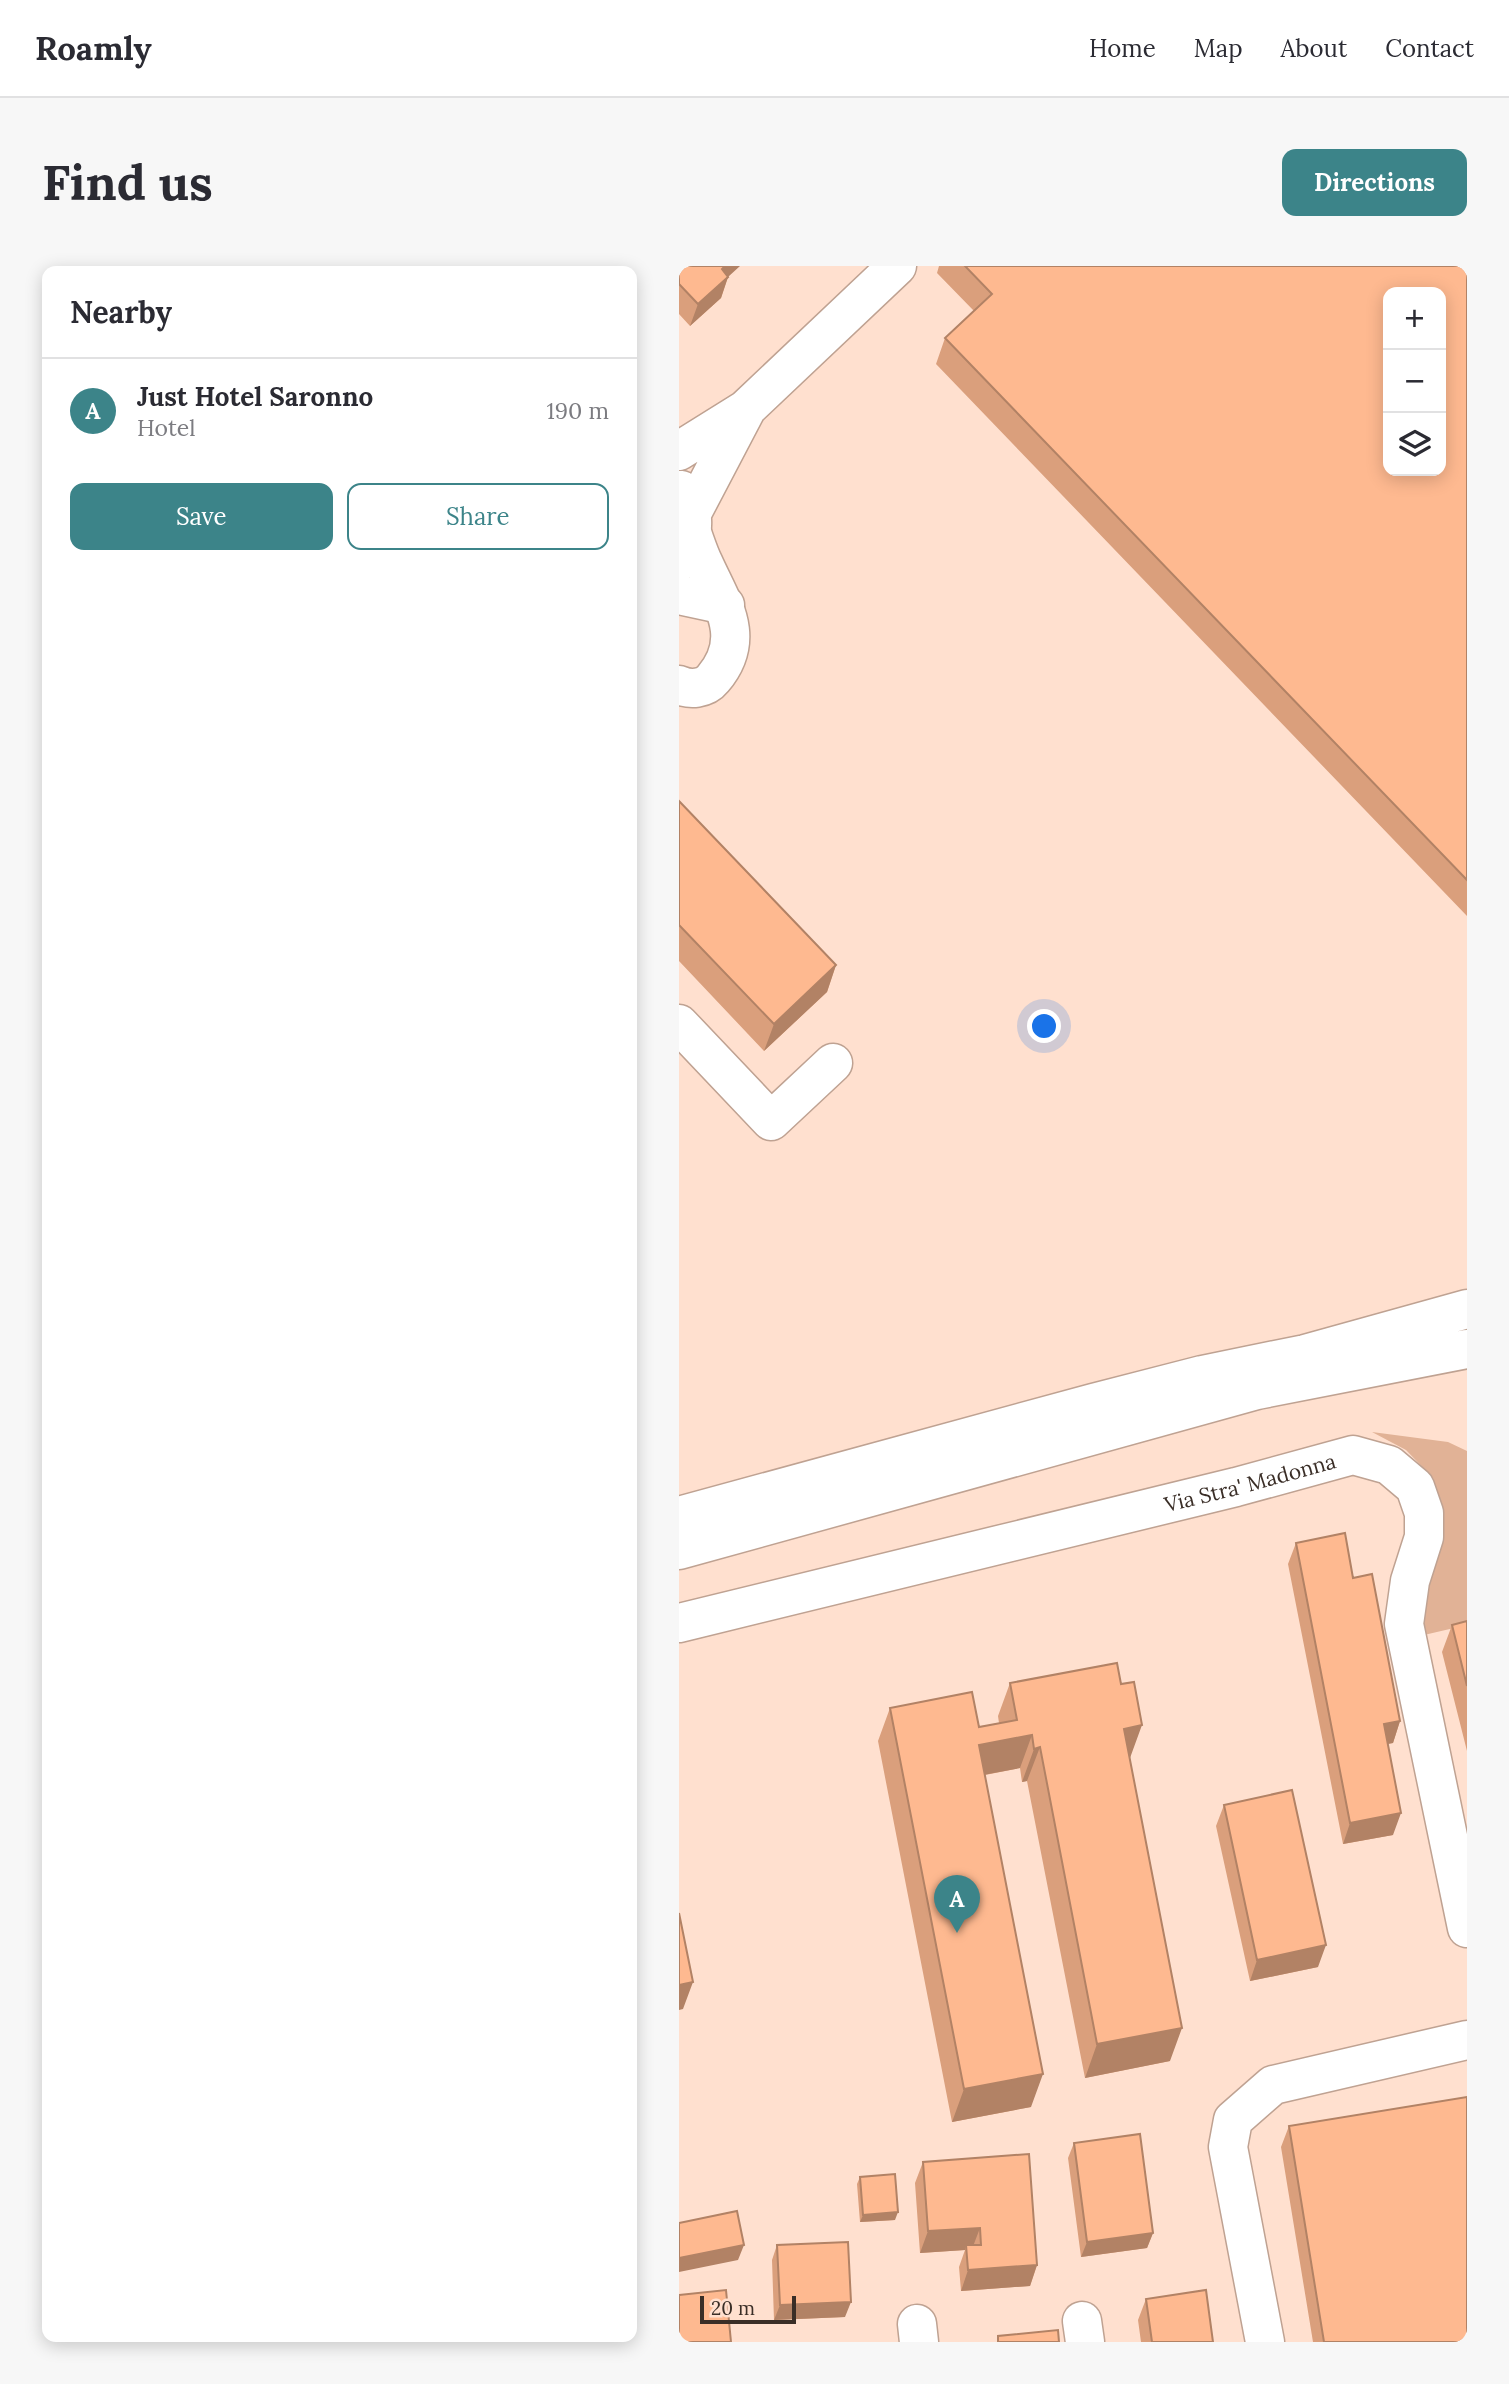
<!DOCTYPE html>
<html lang="en">
<head>
<meta charset="utf-8">
<style>
  body { margin:0; font-family:Lora,serif; background:#f7f7f7; color:#2b2b33 }
  .controls { position:absolute; right:21px; top:21px; display:grid; overflow:hidden; border-radius:14px; box-shadow:0 4px 18px #0003 }
  .controls button { width:63px; height:63px; display:grid; place-items:center; padding:0; border:0; border-bottom:2px solid #e1e1e2; background:#fff; color:#2b2b33; font:35px sans-serif }
  .scale { position:absolute; left:21px; bottom:18px; width:96px; box-sizing:border-box; padding-left:7px; border:4px solid #3a2e27; border-top:0; font-size:19px; line-height:24px; white-space:nowrap; color:#3a2e27; -webkit-text-stroke:5px #ffe0cf; paint-order:stroke }
  .you { position:absolute; left:366px; top:761px; width:24px; height:24px; margin:-18px; border:5px solid #fff; border-radius:50%; background:#1a73e8; box-shadow:0 0 0 10px #1a73e833 }
  .badge { display:grid; place-items:center; width:46px; height:46px; border-radius:50%; background:#3c8489; color:#fff; font-size:23px; font-weight:700 }
  .pin { position:absolute; translate:-50% -58px; filter:drop-shadow(0 2px 4px #0008) }
  .pin::after { content:''; position:absolute; top:37px; width:24px; height:21px; background:inherit; clip-path:polygon(0 0,100% 0,50% 100%) }
  .list { margin:0; padding:0; list-style:none }
  h2 { display:flex; justify-content:space-between; align-items:center; height:91px; margin:0; padding:0 28px; font-size:30px }
  h2 small { font-size:23px; font-weight:400; color:#7c7c81 }
  .list li { display:grid; grid-template-columns:46px 1fr auto; gap:21px; align-items:center; box-sizing:border-box; height:105px; padding:0 28px; border-top:2px solid #e1e1e2 }
  .list b { display:block; font-size:26px; white-space:nowrap }
  .list p { margin:0; font-size:23px; white-space:nowrap; color:#7c7c81 }
  .list em { font-size:23px; font-style:normal; color:#7c7c81 }
  .actions { display:flex; gap:14px; padding:21px 28px }
  .actions a { flex:1; padding:16px 0; border:2px solid #3c8489; border-radius:14px; text-align:center; font-size:24px; color:#3c8489 }
  .actions .main { background:#3c8489; color:#fff }
  .icon { flex:none; width:38px; height:38px; fill:none; stroke:currentColor; stroke-width:2; stroke-linecap:round; stroke-linejoin:round }
  .map { position:relative; flex:none; width:788px; height:2076px; overflow:hidden; border-radius:14px }
  header { display:flex; align-items:center; gap:42px; box-sizing:border-box; height:98px; padding:0 35px; background:#fff; border-bottom:2px solid #e1e1e2 }
  header strong { font-size:33px }
  nav { display:flex; gap:38px; margin-inline-start:auto; font-size:24px }
  .intro { display:flex; align-items:center; justify-content:space-between; box-sizing:border-box; height:168px; padding:0 42px }
  h1 { margin:0; font-size:49px }
  .button { padding:18px 32px; border-radius:14px; background:#3c8489; color:#fff; font-size:24px; font-weight:700 }
  main { display:flex; gap:42px; padding:0 42px }
  aside { flex:1; background:#fff; border-radius:14px; box-shadow:0 4px 18px #0003 }
  .map>svg:first-child { display:block }
  .green { fill:#e1b296 }
  .lines { fill:none; stroke-linecap:round; stroke-linejoin:round }
  .minor-casing { stroke:#bfa292; stroke-width:41 }
  .major-casing { stroke:#bfa292; stroke-width:41 }
  .highway-casing { stroke:#bfa292; stroke-width:41 }
  .minor { stroke:#fff; stroke-width:38 }
  .major { stroke:#fff; stroke-width:38 }
  .highway { stroke:#fff; stroke-width:38 }
  .wall { fill:#da9f7c }
  .shaded-wall { fill:#b28265 }
  .building { fill:#feb990; stroke:#b28265; stroke-width:2; fill-rule:evenodd }
  .labels { text-anchor:middle; dominant-baseline:central; stroke-width:5; stroke-linejoin:round; paint-order:stroke }
  .street-label { font-size:21px; fill:#3a2e27; stroke:#ffe0cf }
</style>
</head>
<body>
<header>
<strong>Roamly</strong>
<nav><a>Home</a><a>Map</a><a>About</a><a>Contact</a></nav>
</header>
<div class="intro"><h1>Find us</h1><a class="button">Directions</a></div>
<main>
<aside>
<h2>Nearby<small></small></h2>
<ul class="list">
<li><span class="badge">A</span><div><b>Just Hotel Saronno</b><p>Hotel</p></div><em>190 m</em></li>
</ul>
<div class="actions"><a class="main">Save</a><a>Share</a></div>
</aside>
<div class="map">
<svg width="788" height="2076" viewBox="0 0 788 2076">
  <rect width="100%" height="100%" fill="#ffe0cf"/>
  <path class="green" d="M693,1166L769,1176L788,1185V1359L745,1369L742,1342L765,1251L754,1212L727,1184Z"/>
  <g class="lines">
    <defs>
      <g id="minor">
        <path d="M0,329L46,339"/>
        <path d="M0,419C11,424 26,423 34,413C69,372 43,338 25,298C20,288 17,278 13,267"/>
        <path d="M0,758L92,855L154,797"/>
        <path id="s1" d="M0,1357L557,1221L674,1189L710,1199L736,1221L745,1247V1271L731,1315L725,1358L788,1662"/>
        <path d="M403,2055L406,2076"/>
        <path d="M238,2058L240,2076"/>
        <path d="M586,2076L549,1881L554,1854L594,1819L788,1774"/>
      </g>
      <path id="major" d="M0,185L67,143L218,0
        M13,247L67,144
        M0,296C15,276 19,244 2,224"/>
      <path id="highway" d="M0,1250L414,1137L523,1109L626,1088L788,1043
        M0,1284L578,1124L788,1083"/>
    </defs>
    <use href="#minor" class="minor-casing"/>
    <use href="#major" class="major-casing"/>
    <use href="#highway" class="highway-casing"/>
    <use href="#minor" class="minor"/>
    <use href="#major" class="major"/>
    <use href="#highway" class="highway"/>
  </g>
  <path class="wall" d="M0,0L49,11L42,32L11,60L0,48Z
    M260,0H788V650L257,98L266,72L295,45L258,7Z
    M0,535L157,699L148,726L85,785L0,695Z
    M617,1277L674,1312L721,1455L714,1477L708,1478L714,1569L664,1578L609,1298Z
    M788,1355V1485L763,1386L773,1359Z
    M331,1417L451,1492L491,1795L406,1812L348,1515L343,1516L341,1502L306,1509L352,1841L273,1856L199,1475L211,1442L300,1461L320,1457L319,1450Z
    M545,1539L639,1701L571,1715L537,1560Z
    M610,1860L788,2076H634L602,1881Z
    M395,1877L474,1967L468,1982L402,1991L389,1892Z
    M244,1896L358,1999L351,2020L282,2025L280,2001L286,1984L241,1987L236,1917Z
    M181,1911L216,1954L181,1956L178,1918Z
    M98,1979L166,2051L95,2054L93,1994Z
    M467,2033L534,2076H462L459,2054Z"/>
  <path class="shaded-wall" d="M46,0H61L49,11L42,32L11,60L19,38L43,3Z
    M157,699L148,726L85,785L95,758Z
    M721,1455L714,1477L697,1480L705,1458Z
    M463,1459L451,1492L445,1463Z
    M353,1469L341,1502L288,1512L300,1479Z
    M361,1481L348,1515L343,1516L355,1483Z
    M722,1547L714,1569L664,1578L671,1557Z
    M647,1679L639,1701L571,1715L578,1694Z
    M14,1716L4,1743L0,1744V1719Z
    M503,1762L491,1795L406,1812L418,1778Z
    M364,1808L352,1841L273,1856L285,1823Z
    M219,1946L216,1954L181,1956L184,1949Z
    M301,1962L293,1983L287,1979L286,1984L241,1987L249,1965Z
    M474,1967L468,1982L402,1991L408,1976Z
    M65,1979L59,1994L0,2006V1992Z
    M358,1999L351,2020L282,2025L289,2004Z
    M172,2036L166,2051L95,2054L101,2039Z"/>
  <path class="building" d="M0,0H46L43,3L49,11L19,38L0,18Z
    M286,0H788V614L266,72L313,28ZM709,26H762V205H709Z
    M0,535L157,699L95,758L0,659Z
    M666,1267L674,1312L693,1308L721,1455L705,1458L722,1547L671,1557L617,1277Z
    M788,1355V1420L773,1359Z
    M438,1397L442,1418L455,1416L463,1459L445,1463L503,1762L418,1778L361,1481L355,1483L353,1469L300,1479L364,1808L285,1823L211,1442L293,1426L300,1461L338,1454L331,1417Z
    M613,1524L647,1679L578,1694L545,1539Z
    M0,1647L14,1716L0,1719Z
    M788,1831V2076H645L610,1860Z
    M461,1868L474,1967L408,1976L395,1877Z
    M350,1888L358,1999L289,2004L287,1979H302L301,1962L249,1965L244,1896Z
    M216,1908L219,1946L184,1949L181,1911Z
    M58,1945L65,1979L0,1992V1957Z
    M169,1976L172,2036L101,2039L98,1979Z
    M47,2024L52,2076H0V2029Z
    M527,2024L534,2076H473L467,2033Z
    M379,2064L380,2076H319V2070Z"/>
  <g class="labels">
    <g class="street-label">
      <text stroke="none"><textPath href="#s1" startOffset="588">Via Stra' Madonna</textPath></text>
    </g>
  </g>
</svg>
<div class="controls">
<button>+</button>
<button>−</button>
<button><svg class="icon" aria-label="layers" viewBox="0 0 24 24"><path d="M12 4l9 5-9 5-9-5zM3 14l9 5 9-5"/></svg></button>
</div>
<div class="scale">20 m</div>
<div class="you"></div>
<div class="pin badge" style="left:278px;top:1667px">A</div>
</div>
</main>
</body>
</html>
